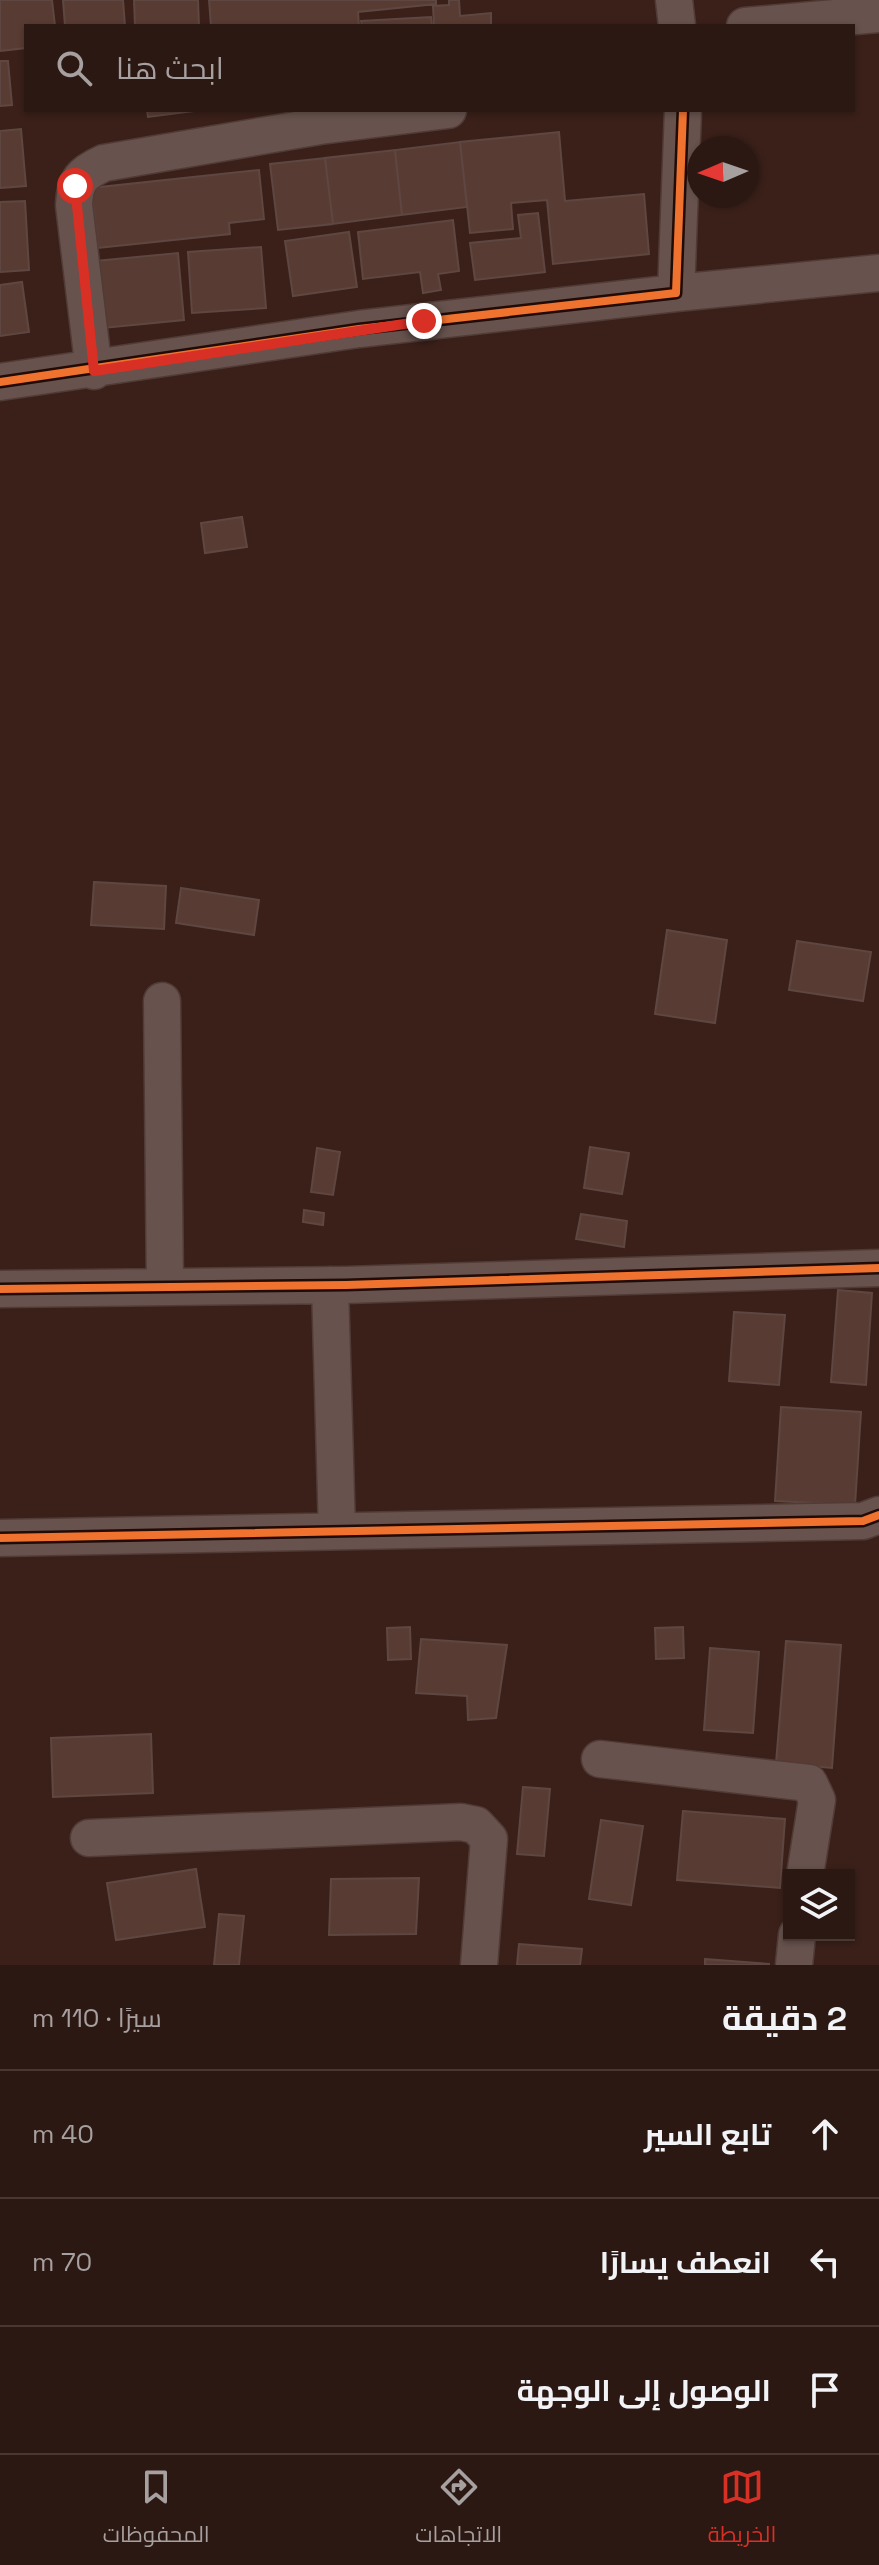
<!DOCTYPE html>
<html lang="ar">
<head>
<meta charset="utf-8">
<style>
  body { margin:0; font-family:"Space Grotesk",Cairo,sans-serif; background:#34211c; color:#f1f3f6; direction:rtl }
  .controls { position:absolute; right:24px; bottom:24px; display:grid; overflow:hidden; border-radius:0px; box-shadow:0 2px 6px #0004 }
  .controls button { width:72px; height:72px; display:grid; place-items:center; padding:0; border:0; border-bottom:2px solid #483733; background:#2c1813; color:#f1f3f6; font:40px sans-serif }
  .compass { position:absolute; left:687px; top:136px; width:72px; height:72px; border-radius:50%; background:#2c1813; box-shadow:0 2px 6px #0004; rotate:268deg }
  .stop { position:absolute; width:24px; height:24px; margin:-18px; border:6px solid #d93025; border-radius:50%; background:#fff }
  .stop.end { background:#d93025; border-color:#fff; box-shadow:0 2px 8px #0008 }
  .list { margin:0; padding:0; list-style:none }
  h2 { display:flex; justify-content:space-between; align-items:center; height:104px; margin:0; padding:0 32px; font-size:34px }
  h2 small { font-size:26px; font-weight:400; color:#a6a0a0 }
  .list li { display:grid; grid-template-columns:52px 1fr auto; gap:24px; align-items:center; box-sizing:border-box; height:128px; padding:0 32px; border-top:2px solid #483733 }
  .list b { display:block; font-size:30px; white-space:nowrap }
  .list em { font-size:26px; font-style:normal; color:#a6a0a0 }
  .icon { flex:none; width:44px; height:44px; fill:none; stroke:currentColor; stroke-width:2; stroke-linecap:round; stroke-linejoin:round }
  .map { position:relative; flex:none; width:879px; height:1965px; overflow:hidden; direction:ltr }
  .search { position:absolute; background:#2c1813; box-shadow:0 2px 6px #0004; left:24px; right:24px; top:24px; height:88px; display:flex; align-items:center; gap:20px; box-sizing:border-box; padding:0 28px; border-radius:0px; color:#a6a0a0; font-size:30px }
  .sheet { height:488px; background:#2c1813 }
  nav { display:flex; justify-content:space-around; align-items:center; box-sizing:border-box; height:112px; border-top:2px solid #483733; background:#2c1813; font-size:22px; color:#a6a0a0 }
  nav a { display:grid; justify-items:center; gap:4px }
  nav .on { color:#d93025 }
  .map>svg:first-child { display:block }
  .building { fill:#583c33; stroke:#5e4741; stroke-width:2 }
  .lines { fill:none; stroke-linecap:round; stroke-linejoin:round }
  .minor-casing { stroke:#513b36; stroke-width:39 }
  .minor { stroke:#67524d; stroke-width:36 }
  .cycleway-casing { stroke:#200b06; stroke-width:13 }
  .cycleway { stroke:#ef722f; stroke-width:8 }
  .route { stroke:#d93025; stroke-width:10 }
</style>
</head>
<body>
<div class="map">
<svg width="879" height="1965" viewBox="0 0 879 1965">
  <rect width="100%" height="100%" fill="#3a2019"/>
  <path class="building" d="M0,0H52L55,26H26V48L0,51Z
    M63,0H123L125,26H65Z
    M134,0H198L199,26H135Z
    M209,0H436V4L358,12L359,26H211Z
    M449,0H459L460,16L491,13V26H434L433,6L449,5Z
    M431,17L432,26H362L361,21Z
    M0,61H8L12,105L0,106Z
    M147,110H202L148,117Z
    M21,129L26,186L0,188V131Z
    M559,132L565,201L644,194L649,254L553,264L547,200L511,203L513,229L470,233L460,142Z
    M460,142L467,207L402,215L395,150Z
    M395,150L402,215L333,224L325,158Z
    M325,158L333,224L278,230L270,164Z
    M259,170L264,219L229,223L230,234L98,248L91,188Z
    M25,201L29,270L0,272V202Z
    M538,213L545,272L475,280L470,243L521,238L518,215Z
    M453,220L459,271L438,274L441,290L423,293L420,272L363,279L358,232Z
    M349,232L357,287L293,296L285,241Z
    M261,247L266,308L192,313L188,252Z
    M178,253L184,320L103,328L96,261Z
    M22,282L29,332L0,336V285Z
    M242,517L247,547L205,553L201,523Z
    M94,882L166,886L164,929L91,925Z
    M181,888L259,900L254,935L176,923Z
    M667,930L727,940L715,1023L655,1014Z
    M797,941L871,952L863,1001L789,990Z
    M590,1147L629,1153L622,1194L584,1188Z
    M317,1148L340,1152L333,1195L311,1192Z
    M304,1210L324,1213L323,1225L303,1222Z
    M581,1214L627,1221L624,1247L576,1239Z
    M838,1290L872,1293L866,1385L831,1382Z
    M734,1312L785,1315L779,1385L729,1381Z
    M781,1407L861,1412L855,1505L775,1501Z
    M410,1627L411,1659L388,1660L387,1628Z
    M683,1627L684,1658L656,1659L655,1628Z
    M421,1639L507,1645L496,1718L468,1720L467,1696L416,1693Z
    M786,1641L841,1645L832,1768L776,1763Z
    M710,1648L759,1652L753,1733L704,1730Z
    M151,1734L153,1793L53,1797L51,1738Z
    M523,1787L550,1789L544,1856L517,1854Z
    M683,1811L785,1819L780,1888L677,1880Z
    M601,1820L643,1826L631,1905L589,1899Z
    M196,1869L205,1927L116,1940L107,1883Z
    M419,1878L416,1934L329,1935L331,1879Z
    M219,1914L244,1916L239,1965H214Z
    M519,1944L582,1949L580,1965H517Z
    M705,1959L769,1964V1965H705Z"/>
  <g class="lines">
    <defs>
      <path id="minor" d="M674,0L677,26
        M745,26L879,14
        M676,293L879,273
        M94,371L74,205C75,180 82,173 104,163L320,126L448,110
        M0,382L359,329L676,293L683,110
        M162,1001L165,1287
        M330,1285L337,1531
        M0,1289L346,1285L879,1268
        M0,1538L863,1521L879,1515
        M600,1759L809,1783L817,1800L805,1875
        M89,1838L461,1822L476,1825L489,1839L479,1965
        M794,1965L797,1935"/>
    </defs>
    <use href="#minor" class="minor-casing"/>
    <use href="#minor" class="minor"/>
    <defs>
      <path id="cycleway" d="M0,382L359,329L676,293L683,110
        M0,1289L346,1285L879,1268
        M0,1538L863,1521L879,1515"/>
    </defs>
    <use href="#cycleway" class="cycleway-casing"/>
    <use href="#cycleway" class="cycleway"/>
  </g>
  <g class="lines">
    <path class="route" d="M75,186L94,371L424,321"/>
  </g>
</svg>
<div class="controls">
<button><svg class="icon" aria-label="layers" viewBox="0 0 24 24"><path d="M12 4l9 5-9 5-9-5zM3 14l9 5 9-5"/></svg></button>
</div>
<svg class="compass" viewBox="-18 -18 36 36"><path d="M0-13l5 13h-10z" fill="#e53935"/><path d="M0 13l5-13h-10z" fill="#a6a0a0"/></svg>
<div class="stop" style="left:75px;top:186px"></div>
<div class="stop end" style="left:424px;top:321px"></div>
<div class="search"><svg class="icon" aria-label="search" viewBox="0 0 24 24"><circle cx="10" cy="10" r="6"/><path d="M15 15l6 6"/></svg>ابحث هنا</div>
</div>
<section class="sheet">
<h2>2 دقيقة<small>سيرًا · 110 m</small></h2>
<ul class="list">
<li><svg class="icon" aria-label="ahead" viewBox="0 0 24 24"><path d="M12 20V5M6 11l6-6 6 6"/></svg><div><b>تابع السير</b></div><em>40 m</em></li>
<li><svg class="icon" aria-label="left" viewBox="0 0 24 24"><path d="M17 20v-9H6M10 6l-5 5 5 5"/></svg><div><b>انعطف يسارًا</b></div><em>70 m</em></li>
<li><svg class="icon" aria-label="arrive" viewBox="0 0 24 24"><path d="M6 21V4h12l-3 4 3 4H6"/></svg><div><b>الوصول إلى الوجهة</b></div></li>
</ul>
</section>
<nav>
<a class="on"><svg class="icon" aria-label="map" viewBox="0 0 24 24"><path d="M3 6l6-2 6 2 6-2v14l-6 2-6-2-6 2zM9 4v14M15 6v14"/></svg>الخريطة</a>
<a><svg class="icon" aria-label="directions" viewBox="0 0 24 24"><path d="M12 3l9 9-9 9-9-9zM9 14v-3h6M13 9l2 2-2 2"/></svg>الاتجاهات</a>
<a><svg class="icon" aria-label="saved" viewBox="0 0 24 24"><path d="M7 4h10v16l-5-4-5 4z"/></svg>المحفوظات</a>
</nav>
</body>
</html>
